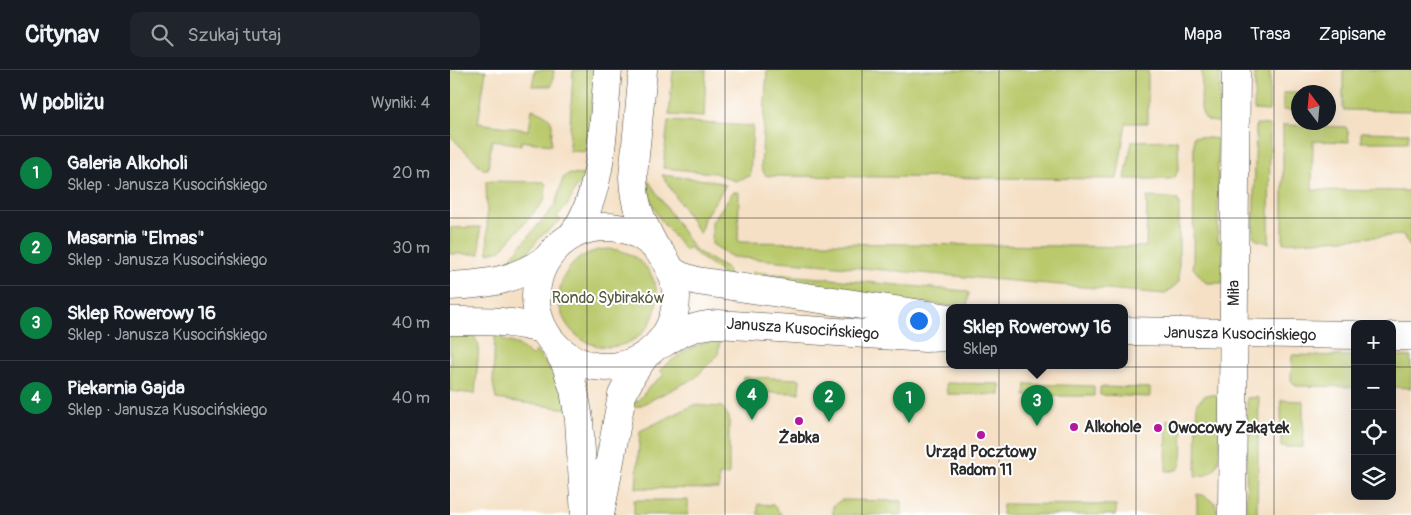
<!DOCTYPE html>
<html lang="pl">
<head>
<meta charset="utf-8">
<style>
  body { margin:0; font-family:Pangolin,sans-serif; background:#20242c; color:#f1f3f6 }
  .controls { position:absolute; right:15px; bottom:15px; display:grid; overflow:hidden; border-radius:10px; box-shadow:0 5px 20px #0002 }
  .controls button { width:45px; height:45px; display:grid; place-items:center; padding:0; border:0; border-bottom:1px solid #363941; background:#171b24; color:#f1f3f6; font:25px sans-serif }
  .compass { position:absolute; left:841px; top:15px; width:45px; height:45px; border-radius:50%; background:#171b24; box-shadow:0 5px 20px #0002; rotate:344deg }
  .you { position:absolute; left:468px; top:250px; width:18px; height:18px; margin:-12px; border:4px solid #fff; border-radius:50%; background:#1a73e8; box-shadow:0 0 0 8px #1a73e833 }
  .badge { display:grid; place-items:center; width:32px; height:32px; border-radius:50%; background:#0b8043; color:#fff; font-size:16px; font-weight:700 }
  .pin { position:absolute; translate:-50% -41px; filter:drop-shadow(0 1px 2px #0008) }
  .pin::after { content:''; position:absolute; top:26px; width:18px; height:15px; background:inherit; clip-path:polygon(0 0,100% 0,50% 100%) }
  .popup { position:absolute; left:496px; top:234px; width:182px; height:65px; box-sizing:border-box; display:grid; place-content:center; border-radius:10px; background:#171b24; filter:drop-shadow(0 1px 4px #0005); font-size:16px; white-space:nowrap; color:#9ea1a6 }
  .popup b { font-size:19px; color:#f1f3f6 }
  .popup::after { content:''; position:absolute; left:50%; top:100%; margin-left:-10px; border:10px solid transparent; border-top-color:#171b24 }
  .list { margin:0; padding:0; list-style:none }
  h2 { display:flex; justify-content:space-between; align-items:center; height:65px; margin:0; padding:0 20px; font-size:21px }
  h2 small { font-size:16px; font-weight:400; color:#9ea1a6 }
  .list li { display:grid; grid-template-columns:32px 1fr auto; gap:15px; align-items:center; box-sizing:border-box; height:75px; padding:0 20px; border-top:1px solid #363941 }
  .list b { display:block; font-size:19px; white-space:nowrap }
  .list p { margin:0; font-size:16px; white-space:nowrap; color:#9ea1a6 }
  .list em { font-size:16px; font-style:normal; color:#9ea1a6 }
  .icon { flex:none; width:28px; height:28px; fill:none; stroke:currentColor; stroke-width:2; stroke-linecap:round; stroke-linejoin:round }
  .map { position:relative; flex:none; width:961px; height:445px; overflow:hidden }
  header { display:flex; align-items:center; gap:30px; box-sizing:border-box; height:70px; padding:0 25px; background:#171b24; border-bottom:1px solid #363941 }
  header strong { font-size:24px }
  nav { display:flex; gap:28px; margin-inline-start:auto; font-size:18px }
  .search { width:350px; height:45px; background:#20242c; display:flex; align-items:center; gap:12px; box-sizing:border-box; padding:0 18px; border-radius:10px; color:#9ea1a6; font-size:19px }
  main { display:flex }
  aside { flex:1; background:#171b24 }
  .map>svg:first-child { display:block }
  .green { fill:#b9c96c; stroke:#727a4c }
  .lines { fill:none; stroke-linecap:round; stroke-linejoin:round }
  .street-casing { stroke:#494642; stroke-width:29 }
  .secondary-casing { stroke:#494642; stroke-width:29 }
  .street { stroke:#fff; stroke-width:28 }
  .secondary { stroke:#fff; stroke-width:28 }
  .grid { fill:none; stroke:#2b2b2b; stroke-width:1; stroke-opacity:0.55 }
  .poi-dot { fill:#b5179e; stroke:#fff; stroke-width:2 }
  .labels { text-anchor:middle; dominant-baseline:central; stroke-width:4; stroke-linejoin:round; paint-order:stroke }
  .street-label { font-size:16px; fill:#2b2b2b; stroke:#fff }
  .park-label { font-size:16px; fill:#565a3e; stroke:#fff }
  .poi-label { font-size:16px; font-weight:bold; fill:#2b2b2b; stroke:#fff; text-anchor:start }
</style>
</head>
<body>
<header>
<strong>Citynav</strong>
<div class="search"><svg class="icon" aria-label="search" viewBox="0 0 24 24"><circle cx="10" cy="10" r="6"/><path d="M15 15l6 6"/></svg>Szukaj tutaj</div>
<nav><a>Mapa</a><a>Trasa</a><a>Zapisane</a></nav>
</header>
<main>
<aside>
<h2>W pobliżu<small>Wyniki: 4</small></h2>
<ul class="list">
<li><span class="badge">1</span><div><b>Galeria Alkoholi</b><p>Sklep · Janusza Kusocińskiego</p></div><em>20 m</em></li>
<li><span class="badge">2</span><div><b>Masarnia &quot;Elmas&quot;</b><p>Sklep · Janusza Kusocińskiego</p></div><em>30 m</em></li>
<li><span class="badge">3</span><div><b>Sklep Rowerowy 16</b><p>Sklep · Janusza Kusocińskiego</p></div><em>40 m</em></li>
<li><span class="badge">4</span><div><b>Piekarnia Gajda</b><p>Sklep · Janusza Kusocińskiego</p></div><em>40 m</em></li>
</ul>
</aside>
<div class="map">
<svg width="961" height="445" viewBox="0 0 961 445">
  <rect width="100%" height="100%" fill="#fff"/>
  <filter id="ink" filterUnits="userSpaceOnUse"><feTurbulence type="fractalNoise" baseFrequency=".02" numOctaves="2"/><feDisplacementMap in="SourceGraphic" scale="10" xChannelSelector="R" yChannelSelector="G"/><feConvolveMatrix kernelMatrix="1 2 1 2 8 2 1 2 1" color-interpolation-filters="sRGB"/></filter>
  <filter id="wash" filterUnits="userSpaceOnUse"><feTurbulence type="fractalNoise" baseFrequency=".0096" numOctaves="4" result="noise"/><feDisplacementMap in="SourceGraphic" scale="20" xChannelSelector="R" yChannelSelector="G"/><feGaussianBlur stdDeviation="1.12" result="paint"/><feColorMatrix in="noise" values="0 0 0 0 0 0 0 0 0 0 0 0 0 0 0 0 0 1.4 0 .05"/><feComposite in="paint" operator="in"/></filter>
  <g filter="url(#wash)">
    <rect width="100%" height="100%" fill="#f5e0c5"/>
    <path class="green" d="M0,0H36L28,53L79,60L82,39C107,48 102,52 101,75L71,71V75L42,70L38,99H33L0,66Z
      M85,0H104L102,16H82Z
      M123,0H145L137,82L120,81L119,77Z
      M223,0H256L254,47L219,45Z
      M317,0H698V53H676L667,109L320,106L315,105L311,97Z
      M752,0H770V52C758,52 753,50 751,38Z
      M805,0H820L819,41L804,40Z
      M893,0H961V41L893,40Z
      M833,23H848V41L833,40Z
      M218,51L303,56L300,106L285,111L265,103L213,98Z
      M806,54L820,55L819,173L807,170L803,166Z
      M833,55L896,57L898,62L899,72L863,71L862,120L961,121V179L953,165L833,173Z
      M911,62L959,63L958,72H911Z
      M744,66L768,69V171L773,172V213H756L743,198Z
      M728,70L729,98L725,107L721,109H675L682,71Z
      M118,104L135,105L134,112L127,116L117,136L107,146L111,150L90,167L77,183L69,189L52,198L105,135L113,108Z
      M212,105L264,111L276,115L254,148L250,164Z
      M198,110L245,180L277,199L279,207L273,206C267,195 249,190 240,177L235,180C216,156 199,142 198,110Z
      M36,111L94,112L96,114L95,128L93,132L51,180L38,183Z
      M283,122H289L288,172L696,177L697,127L721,128L728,130L729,134V212L715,224L282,187L262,174V152Z
      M30,157V184H0V158Z
      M109 228a49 49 0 1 1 98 0a49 49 0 1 1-98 0Z
      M303,202L516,221L519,223L517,237L468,233L302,209Z
      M0,262H22L29,275L25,324L0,321Z
      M45,262L51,263L53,270L69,275L81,286L86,281L110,311L118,339L46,329L43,313Z
      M270,270L268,285L245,308L189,336L180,338L182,333L189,330L200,316L214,305L210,300C232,282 242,274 270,270Z
      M842,285L905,286V317L846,316L841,310Z
      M942,286L961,287V318L942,317Z
      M293,307L350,309L349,323L292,322Z
      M496,313L550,314V325L497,324Z
      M576,314L644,316V326H575Z
      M650,317L700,318V327L650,325Z
      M756,325H769C769,341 773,384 766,397C762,404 753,406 746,407L747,333Z
      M807,327L809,328L807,445H796L797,328Z
      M831,330L853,331V377H831Z
      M244,335L272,337L279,347V405H269V419L186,418L190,361Z
      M717,350H729L732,354C732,364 735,393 728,399C724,401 720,401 716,401Z
      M747,424L753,425L765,433L768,445H747Z
      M184,430H238V445H184Z
      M391,430L452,431V445H383V436Z
      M308,434L323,435L332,445H308Z
      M553,434L666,435V445H552Z"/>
  </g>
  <g filter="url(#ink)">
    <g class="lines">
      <defs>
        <path id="street" d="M220,200L231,206L247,211L500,248
          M0,216C38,214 63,211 95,190
          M0,251C32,251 63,250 94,260
          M674,261L905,265
          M942,266H961
          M212,274C230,262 246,255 268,254L475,268L500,267
          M782,445L786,0"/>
        <path id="secondary" d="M193,0L183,107C184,136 191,150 204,175
          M86 227a70 70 0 1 1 140 0a70 70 0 1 1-140 0Z
          M123,164C154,124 153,49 158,0
          M105,275L116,295L124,320L129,350L135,445
          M150,445L172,325L183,303L195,286"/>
      </defs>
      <use href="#street" class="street-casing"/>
      <use href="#secondary" class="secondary-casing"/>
      <use href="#street" class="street"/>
      <use href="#secondary" class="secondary"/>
    </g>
  </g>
  <path class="grid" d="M137,0V445M275,0V445M412,0V445M549,0V445M686,0V445M824,0V445M0,148H961M0,297H905M942,297H961"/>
  <g class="poi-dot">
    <circle cx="349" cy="351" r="5"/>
    <circle cx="624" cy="357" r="5"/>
    <circle cx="708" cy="358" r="5"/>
    <circle cx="531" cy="365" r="5"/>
  </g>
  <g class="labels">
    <g class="street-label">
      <text transform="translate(784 223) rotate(-90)">Miła</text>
      <text transform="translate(353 259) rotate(4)">Janusza Kusocińskiego</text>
      <text transform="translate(790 264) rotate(1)">Janusza Kusocińskiego</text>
    </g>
    <g class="park-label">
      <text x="158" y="228">Rondo Sybiraków</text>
    </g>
    <g class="poi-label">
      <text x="634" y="357">Alkohole</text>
      <text x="718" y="358">Owocowy Zakątek</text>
      <text x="349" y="368" text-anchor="middle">Żabka</text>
      <text x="531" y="382" text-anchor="middle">Urząd Pocztowy<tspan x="531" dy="18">Radom 11</tspan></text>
    </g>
  </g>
</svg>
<div class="controls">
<button>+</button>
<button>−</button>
<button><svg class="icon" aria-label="locate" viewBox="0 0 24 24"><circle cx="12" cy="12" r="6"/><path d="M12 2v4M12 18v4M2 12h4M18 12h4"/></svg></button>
<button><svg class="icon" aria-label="layers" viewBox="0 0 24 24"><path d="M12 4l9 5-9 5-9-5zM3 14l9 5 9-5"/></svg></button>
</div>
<svg class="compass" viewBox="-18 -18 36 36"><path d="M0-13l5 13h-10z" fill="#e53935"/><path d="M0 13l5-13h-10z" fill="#9ea1a6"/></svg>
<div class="you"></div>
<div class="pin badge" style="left:459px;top:353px">1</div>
<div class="pin badge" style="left:379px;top:352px">2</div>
<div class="pin badge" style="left:587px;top:356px">3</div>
<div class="popup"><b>Sklep Rowerowy 16</b>Sklep</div>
<div class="pin badge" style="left:302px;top:350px">4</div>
</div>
</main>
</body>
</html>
